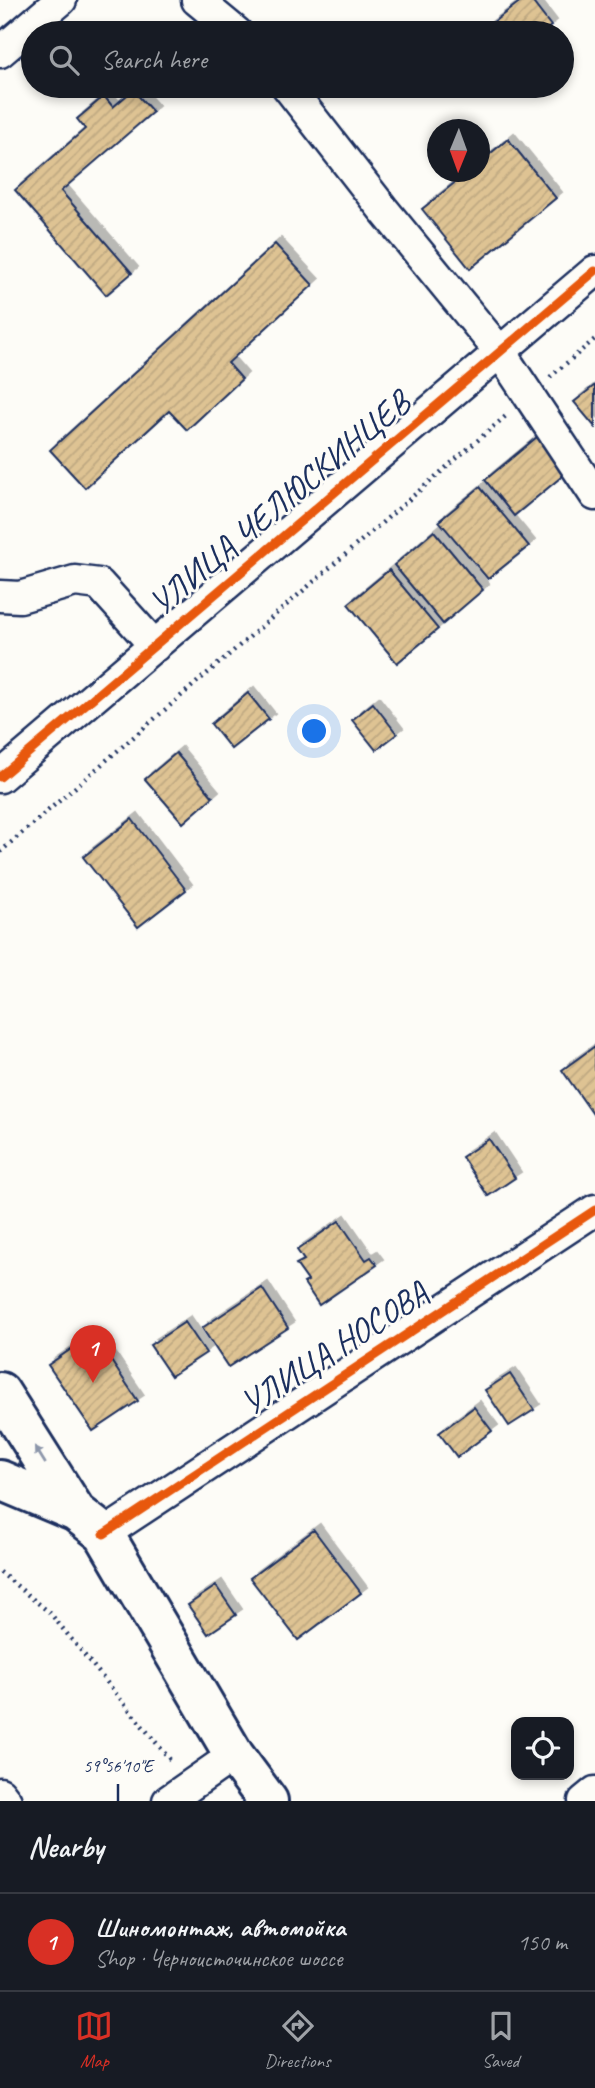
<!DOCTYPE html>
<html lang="en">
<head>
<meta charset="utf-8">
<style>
  body { margin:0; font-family:Caveat,sans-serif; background:#20242c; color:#f1f3f6 }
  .controls { position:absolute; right:21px; bottom:21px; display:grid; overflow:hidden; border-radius:14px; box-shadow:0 4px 10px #0003 }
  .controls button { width:63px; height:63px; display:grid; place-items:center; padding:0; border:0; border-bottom:2px solid #363941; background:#171b24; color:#f1f3f6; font:35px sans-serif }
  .compass { position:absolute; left:427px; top:119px; width:63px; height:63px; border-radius:50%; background:#171b24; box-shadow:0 4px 10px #0003; rotate:181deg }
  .you { position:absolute; left:315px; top:732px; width:24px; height:24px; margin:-18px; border:5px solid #fff; border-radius:50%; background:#1a73e8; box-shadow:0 0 0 10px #1a73e833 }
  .badge { display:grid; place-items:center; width:46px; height:46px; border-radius:50%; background:#d93025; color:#fff; font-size:23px; font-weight:700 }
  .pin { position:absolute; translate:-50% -58px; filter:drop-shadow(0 2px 4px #0008) }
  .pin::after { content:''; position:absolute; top:37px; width:24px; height:21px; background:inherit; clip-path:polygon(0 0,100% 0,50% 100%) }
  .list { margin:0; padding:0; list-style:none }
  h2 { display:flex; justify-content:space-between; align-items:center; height:91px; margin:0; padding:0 28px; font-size:30px }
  h2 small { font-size:23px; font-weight:400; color:#9ea1a6 }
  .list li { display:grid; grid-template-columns:46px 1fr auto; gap:21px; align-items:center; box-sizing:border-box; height:98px; padding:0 28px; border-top:2px solid #363941 }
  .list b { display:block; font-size:26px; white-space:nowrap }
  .list p { margin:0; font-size:23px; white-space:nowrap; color:#9ea1a6 }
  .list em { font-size:23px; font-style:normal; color:#9ea1a6 }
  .icon { flex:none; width:38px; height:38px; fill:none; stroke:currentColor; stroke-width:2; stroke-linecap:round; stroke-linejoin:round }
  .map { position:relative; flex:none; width:595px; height:1801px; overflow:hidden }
  .search { position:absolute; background:#171b24; box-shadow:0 4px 10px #0003; left:21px; right:21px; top:21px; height:77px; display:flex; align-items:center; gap:18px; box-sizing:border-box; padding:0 24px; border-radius:38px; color:#9ea1a6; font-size:26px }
  .sheet { height:189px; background:#171b24 }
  nav { display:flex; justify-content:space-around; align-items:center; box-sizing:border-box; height:98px; border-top:2px solid #363941; background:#171b24; font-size:19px; color:#9ea1a6 }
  nav a { display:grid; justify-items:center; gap:4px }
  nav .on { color:#d93025 }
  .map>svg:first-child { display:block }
  .building { fill:url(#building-hatch); stroke:#1b2f5e; stroke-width:2; filter:url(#shadow) }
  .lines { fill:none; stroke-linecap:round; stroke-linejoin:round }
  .minor-casing { stroke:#1b2f5e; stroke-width:35 }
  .major-casing { stroke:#1b2f5e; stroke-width:44 }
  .path { stroke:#1b2f5e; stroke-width:4.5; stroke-dasharray:2 5; stroke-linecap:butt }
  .minor { stroke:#fdfcf7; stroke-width:30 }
  .major { stroke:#fdfcf7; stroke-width:38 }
  .cycleway-casing { stroke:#fdfcf7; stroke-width:13 }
  .cycleway { stroke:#e8590c; stroke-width:9 }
  .oneway { fill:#8c96aa }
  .ticks { fill:none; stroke:#1b2f5e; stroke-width:2.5 }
  .labels { text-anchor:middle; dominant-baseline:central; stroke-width:6; stroke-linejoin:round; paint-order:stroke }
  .street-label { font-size:35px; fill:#1b2f5e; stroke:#fdfcf7 }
  .ticks-label { font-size:18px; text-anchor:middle; fill:#1b2f5e; stroke:#fdfcf7; stroke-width:6; stroke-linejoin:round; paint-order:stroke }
</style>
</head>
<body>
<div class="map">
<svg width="595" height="1801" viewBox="0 0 595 1801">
  <defs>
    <pattern id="building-hatch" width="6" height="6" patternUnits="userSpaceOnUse" patternTransform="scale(1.75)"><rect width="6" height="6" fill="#dec393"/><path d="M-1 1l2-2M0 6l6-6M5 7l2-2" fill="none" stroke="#bea881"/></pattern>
    <filter id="shadow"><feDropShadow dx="6" dy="-6" stdDeviation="0" flood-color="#0004"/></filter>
  </defs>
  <rect width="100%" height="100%" fill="#fdfcf7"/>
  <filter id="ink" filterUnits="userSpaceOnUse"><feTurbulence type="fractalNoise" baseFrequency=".0143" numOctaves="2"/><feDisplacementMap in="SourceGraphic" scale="14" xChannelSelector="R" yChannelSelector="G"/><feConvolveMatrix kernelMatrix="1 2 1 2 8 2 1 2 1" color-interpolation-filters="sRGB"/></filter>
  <g filter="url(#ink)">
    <path class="building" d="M522,0H531L551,26L542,33H485L483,30Z
      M133,90L153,112L61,191L132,273L106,295L15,190L85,129L77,119L104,96L113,107Z
      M508,139L556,198L470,269L422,209L468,172H480V162Z
      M275,244L313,285L228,363L242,379L187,430L169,411L85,488L50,450Z
      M595,385V427L574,402Z
      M537,437L566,473L514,516L485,480Z
      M480,487L529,546L488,579L439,521Z
      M434,531L483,590L443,624L394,565Z
      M389,570L438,629L397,663L348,604Z
      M248,693L269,719L231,749L211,724Z
      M373,703L397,734L376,750L352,720Z
      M176,753L213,797L183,823L145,779Z
      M132,819L186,890L138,927L83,857Z
      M595,1046V1117L562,1070Z
      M489,1139L515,1178L488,1196L462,1157Z
      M339,1221L366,1260L371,1257L377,1265L319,1305L304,1283L308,1281L296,1264L304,1260L297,1250Z
      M262,1288L288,1328L228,1367L202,1328Z
      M185,1322L206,1353L171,1376L150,1345Z
      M93,1334L138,1401L93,1431L48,1365Z
      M510,1374L534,1410L509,1426L485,1390Z
      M474,1407L492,1431L457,1457L439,1433Z
      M314,1530L361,1593L298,1640L250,1578Z
      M216,1586L236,1615L208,1634L188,1605Z"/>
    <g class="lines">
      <defs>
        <path id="minor" d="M197,0L237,33
          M0,52L61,0
          M287,86L383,209L500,352L595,495
          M0,596L20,597L75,581L99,584L155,646
          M0,777L595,271
          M104,1534L595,1210
          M0,1793L6,1801
          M168,1801L234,1755
          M584,1801L595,1792"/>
        <path id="major" d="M0,1392L76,1512L104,1534L234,1755L268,1801
          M0,1480L76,1512"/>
      </defs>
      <use href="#minor" class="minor-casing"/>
      <use href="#major" class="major-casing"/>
      <path class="path" d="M550,377L595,339
        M0,852L507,415
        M0,1572L50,1613L172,1762"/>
      <use href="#minor" class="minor"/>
      <use href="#major" class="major"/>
      <defs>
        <path id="cycleway" d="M0,777L595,271
          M104,1534L595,1210"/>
      </defs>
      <use href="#cycleway" class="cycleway-casing"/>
      <use href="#cycleway" class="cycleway"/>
    </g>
    <defs><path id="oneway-solid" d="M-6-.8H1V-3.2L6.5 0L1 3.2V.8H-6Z" transform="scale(1.75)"/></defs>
    <use class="oneway" href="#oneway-solid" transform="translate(40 1455) rotate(-122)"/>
  </g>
  <path class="ticks" d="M118,1801V1784"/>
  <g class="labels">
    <g class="street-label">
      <text transform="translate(279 503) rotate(-40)">УЛИЦА ЧЕЛЮСКИНЦЕВ</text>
      <text transform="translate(334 1348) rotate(-33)">УЛИЦА НОСОВА</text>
    </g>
  </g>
  <g class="ticks-label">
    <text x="118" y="1772">59°56'10"E</text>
  </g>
</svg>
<div class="controls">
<button><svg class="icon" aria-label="locate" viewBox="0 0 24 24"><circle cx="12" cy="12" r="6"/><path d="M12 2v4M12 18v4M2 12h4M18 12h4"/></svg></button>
</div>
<svg class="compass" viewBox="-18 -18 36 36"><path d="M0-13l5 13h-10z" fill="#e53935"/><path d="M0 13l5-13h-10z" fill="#9ea1a6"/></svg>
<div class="you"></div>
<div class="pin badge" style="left:93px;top:1383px">1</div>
<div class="search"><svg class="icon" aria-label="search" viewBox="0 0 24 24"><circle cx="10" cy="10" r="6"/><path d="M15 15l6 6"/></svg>Search here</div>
</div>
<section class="sheet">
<h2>Nearby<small></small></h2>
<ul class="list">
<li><span class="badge">1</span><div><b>Шиномонтаж, автомойка</b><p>Shop · Черноисточинское шоссе</p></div><em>150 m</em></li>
</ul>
</section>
<nav>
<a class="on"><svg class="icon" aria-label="map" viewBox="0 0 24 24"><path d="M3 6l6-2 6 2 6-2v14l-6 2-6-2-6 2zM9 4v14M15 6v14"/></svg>Map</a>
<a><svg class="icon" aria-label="directions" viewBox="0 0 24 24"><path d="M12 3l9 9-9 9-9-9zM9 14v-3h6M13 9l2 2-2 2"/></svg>Directions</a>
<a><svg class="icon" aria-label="saved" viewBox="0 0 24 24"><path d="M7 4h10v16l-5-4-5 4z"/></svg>Saved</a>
</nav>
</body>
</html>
